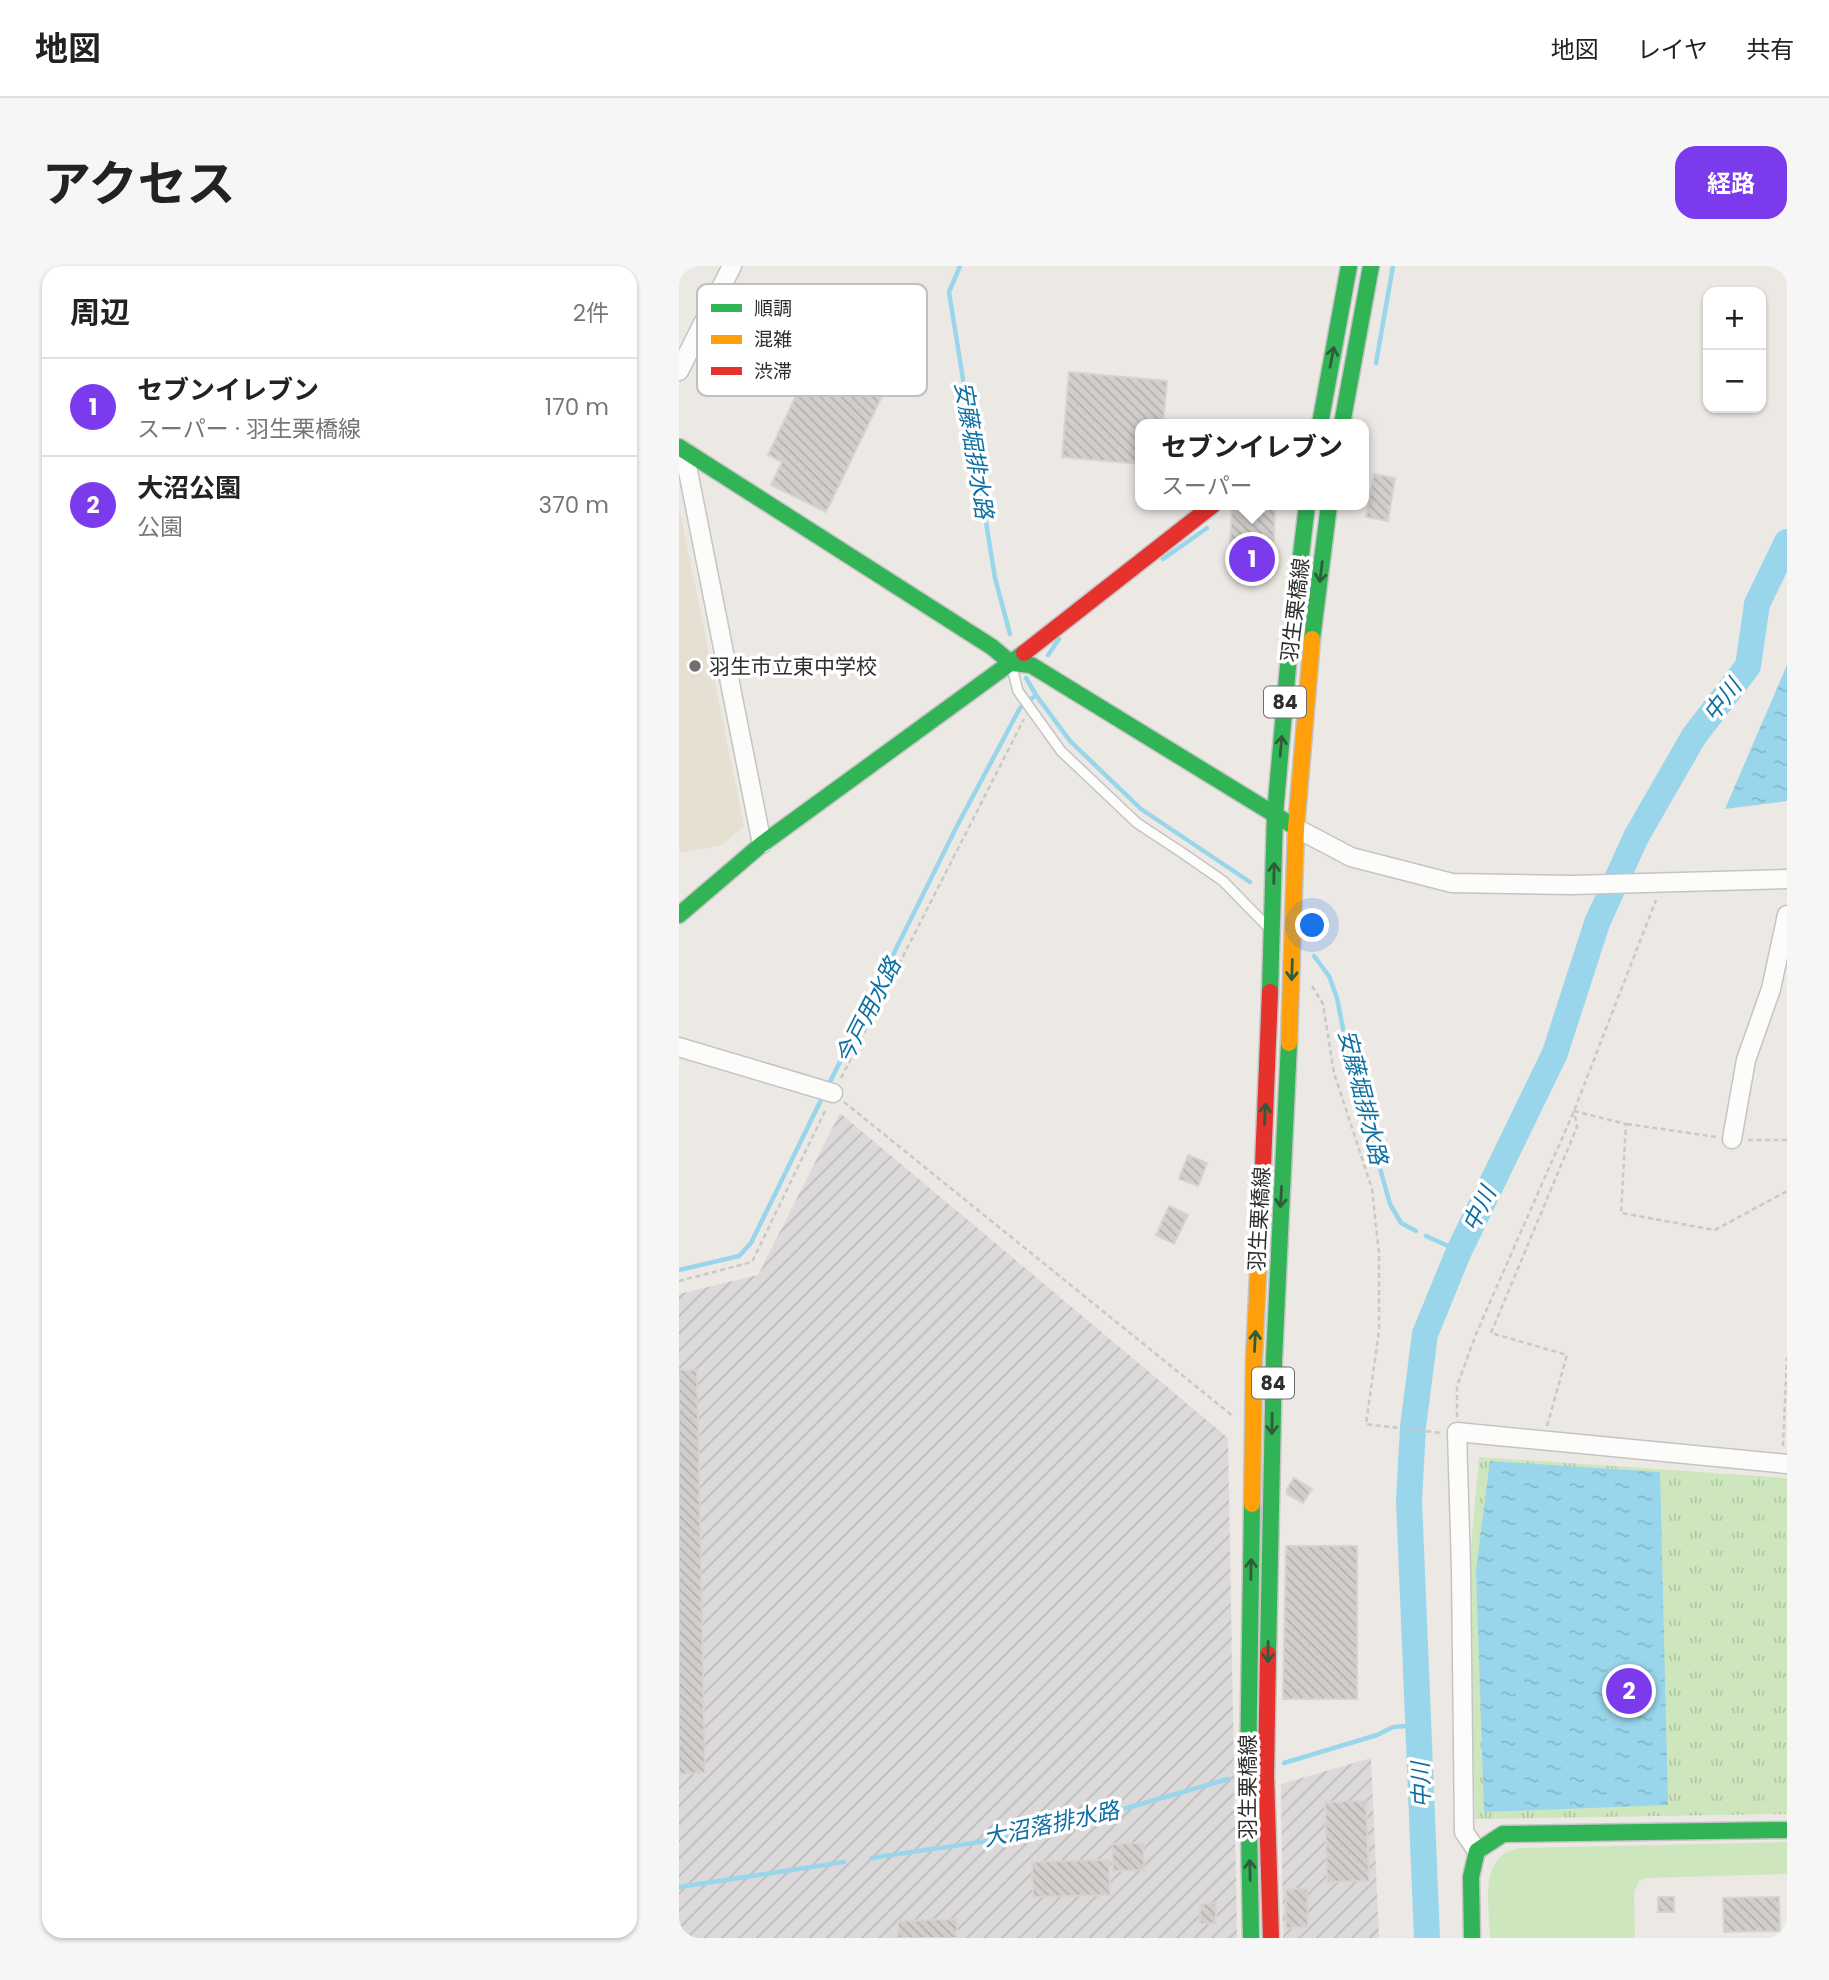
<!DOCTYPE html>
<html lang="ja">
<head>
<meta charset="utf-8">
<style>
  body { margin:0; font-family:Poppins,"Noto Sans JP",sans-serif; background:#f6f6f6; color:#222 }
  .controls { position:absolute; right:21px; top:21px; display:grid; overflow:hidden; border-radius:14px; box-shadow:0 2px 5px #0004 }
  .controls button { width:63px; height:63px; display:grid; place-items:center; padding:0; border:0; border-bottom:2px solid #e0e0e0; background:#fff; color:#222; font:35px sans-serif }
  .you { position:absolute; left:634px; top:660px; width:24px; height:24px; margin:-18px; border:5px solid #fff; border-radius:50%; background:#1a73e8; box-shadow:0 0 0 10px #1a73e833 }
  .badge { display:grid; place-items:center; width:46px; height:46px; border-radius:50%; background:#7c3aed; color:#fff; font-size:23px; font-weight:700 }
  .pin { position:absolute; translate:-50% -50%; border:4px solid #fff; box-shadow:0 2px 7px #0006 }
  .popup { position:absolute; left:456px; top:153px; width:234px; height:91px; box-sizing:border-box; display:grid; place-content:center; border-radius:14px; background:#fff; filter:drop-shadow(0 2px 5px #0005); font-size:23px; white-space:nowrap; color:#767676 }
  .popup b { font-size:26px; color:#222 }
  .popup::after { content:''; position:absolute; left:50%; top:100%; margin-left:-14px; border:14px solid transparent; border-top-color:#fff }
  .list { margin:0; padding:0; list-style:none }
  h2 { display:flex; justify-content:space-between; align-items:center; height:91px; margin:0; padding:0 28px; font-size:30px }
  h2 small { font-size:23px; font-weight:400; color:#767676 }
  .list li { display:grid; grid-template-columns:46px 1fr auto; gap:21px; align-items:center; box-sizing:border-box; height:98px; padding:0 28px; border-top:2px solid #e0e0e0 }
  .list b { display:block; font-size:26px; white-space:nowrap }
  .list p { margin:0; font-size:23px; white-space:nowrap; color:#767676 }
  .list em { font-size:23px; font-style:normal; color:#767676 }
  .map { position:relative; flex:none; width:1108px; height:1672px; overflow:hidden; border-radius:21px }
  header { display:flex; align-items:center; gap:42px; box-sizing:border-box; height:98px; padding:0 35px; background:#fff; border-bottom:2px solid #e0e0e0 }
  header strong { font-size:33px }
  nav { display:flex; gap:38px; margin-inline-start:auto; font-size:24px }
  .intro { display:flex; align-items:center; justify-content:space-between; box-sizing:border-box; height:168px; padding:0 42px }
  h1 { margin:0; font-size:49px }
  .button { padding:18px 32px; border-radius:21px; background:#7c3aed; color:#fff; font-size:24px; font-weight:700 }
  main { display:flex; gap:42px; padding:0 42px }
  aside { flex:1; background:#fff; border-radius:21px; box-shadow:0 2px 5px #0004 }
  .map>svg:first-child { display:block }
  .industrial { fill:url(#industrial-furrows) }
  .education { fill:#e6e0d3 }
  .grass { fill:#cee6be }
  .park { fill:url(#park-tufts) }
  .water { fill:url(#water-ripples) }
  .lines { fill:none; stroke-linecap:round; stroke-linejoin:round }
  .stream { stroke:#99d6ec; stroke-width:4.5 }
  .river { stroke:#99d6ec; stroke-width:26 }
  .building { fill:url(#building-back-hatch); stroke:#d7d4d0; stroke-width:2 }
  .lane-casing { stroke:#c5c4c5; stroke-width:12 }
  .street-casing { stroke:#c5c4c5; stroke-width:21 }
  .fast-casing { stroke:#c5c4c5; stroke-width:19 }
  .slow-casing { stroke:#c5c4c5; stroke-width:19 }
  .jam-casing { stroke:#c5c4c5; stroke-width:19 }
  .path { stroke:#c9c9c8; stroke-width:2.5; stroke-dasharray:5 3.5; stroke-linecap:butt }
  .lane { stroke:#fcfcfb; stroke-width:9 }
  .street { stroke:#fcfcfb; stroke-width:18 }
  .fast { stroke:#30b455; stroke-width:16 }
  .slow { stroke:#ff9f0a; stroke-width:16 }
  .jam { stroke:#e5322d; stroke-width:16 }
  .oneway { stroke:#2f5d3c }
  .poi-dot { fill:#706f6e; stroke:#fff; stroke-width:2.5 }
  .labels { text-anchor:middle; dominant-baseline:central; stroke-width:7; stroke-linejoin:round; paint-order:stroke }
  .shield { fill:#fff; stroke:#6d6d6d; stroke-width:2 }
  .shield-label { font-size:19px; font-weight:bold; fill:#2e2e2e }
  .street-label { font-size:21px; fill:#2e2e2e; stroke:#fff }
  .poi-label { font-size:21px; fill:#2e2e2e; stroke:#fff; text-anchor:start }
  .water-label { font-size:23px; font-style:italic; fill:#0d6fa3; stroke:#fff }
  .key { fill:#fff; stroke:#c0c0c0; stroke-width:2 }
  .key-label { font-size:19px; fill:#2e2e2e }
</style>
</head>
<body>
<header>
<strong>地図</strong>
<nav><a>地図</a><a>レイヤ</a><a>共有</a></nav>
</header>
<div class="intro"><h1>アクセス</h1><a class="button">経路</a></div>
<main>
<aside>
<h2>周辺<small>2件</small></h2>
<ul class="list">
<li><span class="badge">1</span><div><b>セブンイレブン</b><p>スーパー · 羽生栗橋線</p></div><em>170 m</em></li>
<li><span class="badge">2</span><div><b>大沼公園</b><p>公園</p></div><em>370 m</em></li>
</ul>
</aside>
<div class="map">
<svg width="1108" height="1672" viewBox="0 0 1108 1672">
  <defs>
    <pattern id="industrial-furrows" width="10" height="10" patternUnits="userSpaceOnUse" patternTransform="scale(1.75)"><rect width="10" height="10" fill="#dcd9db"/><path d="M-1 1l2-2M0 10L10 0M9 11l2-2" fill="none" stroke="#bdbbbc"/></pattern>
    <pattern id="park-tufts" width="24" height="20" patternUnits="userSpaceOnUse" patternTransform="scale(1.75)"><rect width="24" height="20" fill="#cee6be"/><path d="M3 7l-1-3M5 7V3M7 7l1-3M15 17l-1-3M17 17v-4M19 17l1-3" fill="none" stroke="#b1c6a4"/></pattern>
    <pattern id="water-ripples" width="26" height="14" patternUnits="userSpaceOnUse" patternTransform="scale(1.75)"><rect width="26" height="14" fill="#99d6ec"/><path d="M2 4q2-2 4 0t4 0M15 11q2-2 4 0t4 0" fill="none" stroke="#84b8cb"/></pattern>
    <pattern id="building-back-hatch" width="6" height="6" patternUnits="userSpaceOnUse" patternTransform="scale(1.75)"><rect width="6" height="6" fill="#d1cecb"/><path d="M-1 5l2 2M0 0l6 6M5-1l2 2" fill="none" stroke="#b4b1af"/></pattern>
  </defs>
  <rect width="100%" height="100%" fill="#ece8e4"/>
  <path class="industrial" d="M161,847L549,1172L558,1672H0V1028L79,1009Z
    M692,1492L700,1672H604L602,1518Z"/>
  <path class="education" d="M0,240L65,560L43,579L0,587Z"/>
  <path class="grass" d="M1108,1576V1608L966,1612L960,1615L955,1626L956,1672H811C811,1647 801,1603 826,1587C831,1584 837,1583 842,1582Z"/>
  <path class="park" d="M800,1191L1108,1212V1548L796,1553L790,1302Z"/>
  <path class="water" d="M1108,399V535L1046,543Z
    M811,1195L981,1206L989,1539L805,1546L797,1304Z"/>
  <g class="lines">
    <path class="stream" d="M281,0L270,26L316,312L331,368
      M697,97L714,0
      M484,293L528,262
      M369,389L380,373
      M347,412L357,429L391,475L462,543L571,616
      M635,690L650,710L658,732L669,788L711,938L722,957L737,965
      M148,822L278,560L341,442L357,429
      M747,970L780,985
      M0,1004L60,990L72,977L144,830
      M605,1497L698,1469L714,1461L739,1459
      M193,1592C262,1581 332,1574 399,1556C449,1542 499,1527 549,1513
      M0,1621L165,1596"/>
    <path class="river" d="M748,1672L730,1234L734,1161L746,1068L780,985L876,787L918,657L957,571L1015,470L1069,400L1078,338L1108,276"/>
  </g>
  <path class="building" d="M166,26L237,60L147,246L92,219L103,196L89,189Z
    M390,106L488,115L484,158H461V198L383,191Z
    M695,208L716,212L709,255L687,251Z
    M580,239H596L594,299L550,298L553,241L580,242Z
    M509,889L528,897L519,920L500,913Z
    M490,940L509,949L495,978L477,969Z
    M0,1104H18L26,1507L0,1508Z
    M615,1212L633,1223L624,1237L608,1228V1223Z
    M607,1280H678V1433H604Z
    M687,1535L690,1615L648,1616L646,1536Z
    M464,1577L465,1604L434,1605L433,1578Z
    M430,1594L431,1629L354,1631L353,1596Z
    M607,1623H628L629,1661L607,1662Z
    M979,1631H995V1646H979Z
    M1100,1631L1101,1665L1045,1666L1044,1632Z
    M537,1637V1657L521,1658V1638Z
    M278,1653V1672H219V1655Z"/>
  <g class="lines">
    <defs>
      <path id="lane" d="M332,398L339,425L382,485L458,557L505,588L544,615L587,659"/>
      <path id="street" d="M0,105L53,0
        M5,185L83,578
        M617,562L672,591L773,617L893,619L1108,613
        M0,781L154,827
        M1053,873L1067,794L1092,723L1108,649
        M798,1585L785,1566L782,1302L778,1166L1108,1198"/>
      <path id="fast" d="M641,158L670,0
        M663,158L692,0
        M0,181L313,381L332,397L352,399L611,558
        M633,373L650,239
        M0,649L83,578L345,387
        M591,726L596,548L610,389L628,239
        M589,1388L595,1094L610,777
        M572,1672L569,1507L573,1238
        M793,1672L792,1611L798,1585L824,1568L1108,1564"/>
      <path id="slow" d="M610,777L617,562L633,373
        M573,1238L575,1094L583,924"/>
      <path id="jam" d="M345,387L534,239
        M583,924L591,726
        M589,1388L587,1509L592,1672"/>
    </defs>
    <use href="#lane" class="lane-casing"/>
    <use href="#street" class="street-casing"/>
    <use href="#fast" class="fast-casing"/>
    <use href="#slow" class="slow-casing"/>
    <use href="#jam" class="jam-casing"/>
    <path class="path" d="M633,720L644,738L655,807L693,923L700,987V1065L687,1158L763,1167
      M162,812L345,453
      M165,836L555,1151
      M895,845L947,858L942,947L1036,964L1108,925
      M948,858L1038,871
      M1069,874H1108
      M0,1015L73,996L147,843
      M778,1151V1120L797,1068L895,845L977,634
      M868,1160L888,1089L812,1067L898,861L895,845
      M1104,1180L1108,1091"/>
    <use href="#lane" class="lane"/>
    <use href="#street" class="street"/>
    <use href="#fast" class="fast"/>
    <use href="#slow" class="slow"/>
    <use href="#jam" class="jam"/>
  </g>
  <defs><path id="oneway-shaft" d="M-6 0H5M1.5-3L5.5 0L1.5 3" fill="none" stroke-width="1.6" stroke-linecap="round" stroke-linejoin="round" transform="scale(1.75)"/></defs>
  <g class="oneway">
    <use href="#oneway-shaft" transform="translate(653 91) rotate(-79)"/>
    <use href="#oneway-shaft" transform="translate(642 306) rotate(97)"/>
    <use href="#oneway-shaft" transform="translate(602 480) rotate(-85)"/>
    <use href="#oneway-shaft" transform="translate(595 607) rotate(-89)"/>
    <use href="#oneway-shaft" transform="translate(613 704) rotate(92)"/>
    <use href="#oneway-shaft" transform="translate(586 848) rotate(-87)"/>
    <use href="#oneway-shaft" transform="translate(602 931) rotate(93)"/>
    <use href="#oneway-shaft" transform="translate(576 1075) rotate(-87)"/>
    <use href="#oneway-shaft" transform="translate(593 1158) rotate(91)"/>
    <use href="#oneway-shaft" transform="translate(572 1303) rotate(-89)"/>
    <use href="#oneway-shaft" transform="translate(589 1386) rotate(91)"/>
    <use href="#oneway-shaft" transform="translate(571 1604) rotate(-91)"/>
  </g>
  <circle class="poi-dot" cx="16" cy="400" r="7"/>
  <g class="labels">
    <g class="shield">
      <rect x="585" y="420.5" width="42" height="31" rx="5"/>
      <rect x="573" y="1101.5" width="42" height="31" rx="5"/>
    </g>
    <g class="shield-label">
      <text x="606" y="436">84</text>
      <text x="594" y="1117">84</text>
    </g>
    <g class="street-label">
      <text transform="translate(616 344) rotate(-83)">羽生栗橋線</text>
      <text transform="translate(580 953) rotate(-87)">羽生栗橋線</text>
      <text transform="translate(568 1521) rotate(-90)">羽生栗橋線</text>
    </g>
    <g class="poi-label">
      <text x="30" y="400">羽生市立東中学校</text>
    </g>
    <g class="water-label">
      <text transform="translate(295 184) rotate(81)">安藤堀排水路</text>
      <text transform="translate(1043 434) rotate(-52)">中川</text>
      <text transform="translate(189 745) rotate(-63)">今戸用水路</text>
      <text transform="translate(684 831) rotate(76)">安藤堀排水路</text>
      <text transform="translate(800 943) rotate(-64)">中川</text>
      <text transform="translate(742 1519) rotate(-92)">中川</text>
      <text transform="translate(372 1558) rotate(-12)">大沼落排水路</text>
    </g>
  </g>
  <rect x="18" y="18" width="230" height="112" rx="10" class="key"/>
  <rect x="32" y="38" width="31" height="8" fill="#30b455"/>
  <rect x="32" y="69" width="31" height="9" fill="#ff9f0a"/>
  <rect x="32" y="101" width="31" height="8" fill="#e5322d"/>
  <g class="key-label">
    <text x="75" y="49">順調</text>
    <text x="75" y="80">混雑</text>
    <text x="75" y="112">渋滞</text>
  </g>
</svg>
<div class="controls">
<button>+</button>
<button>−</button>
</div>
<div class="you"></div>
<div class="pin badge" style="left:573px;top:293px">1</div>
<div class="popup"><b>セブンイレブン</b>スーパー</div>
<div class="pin badge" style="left:950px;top:1425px">2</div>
</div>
</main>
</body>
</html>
